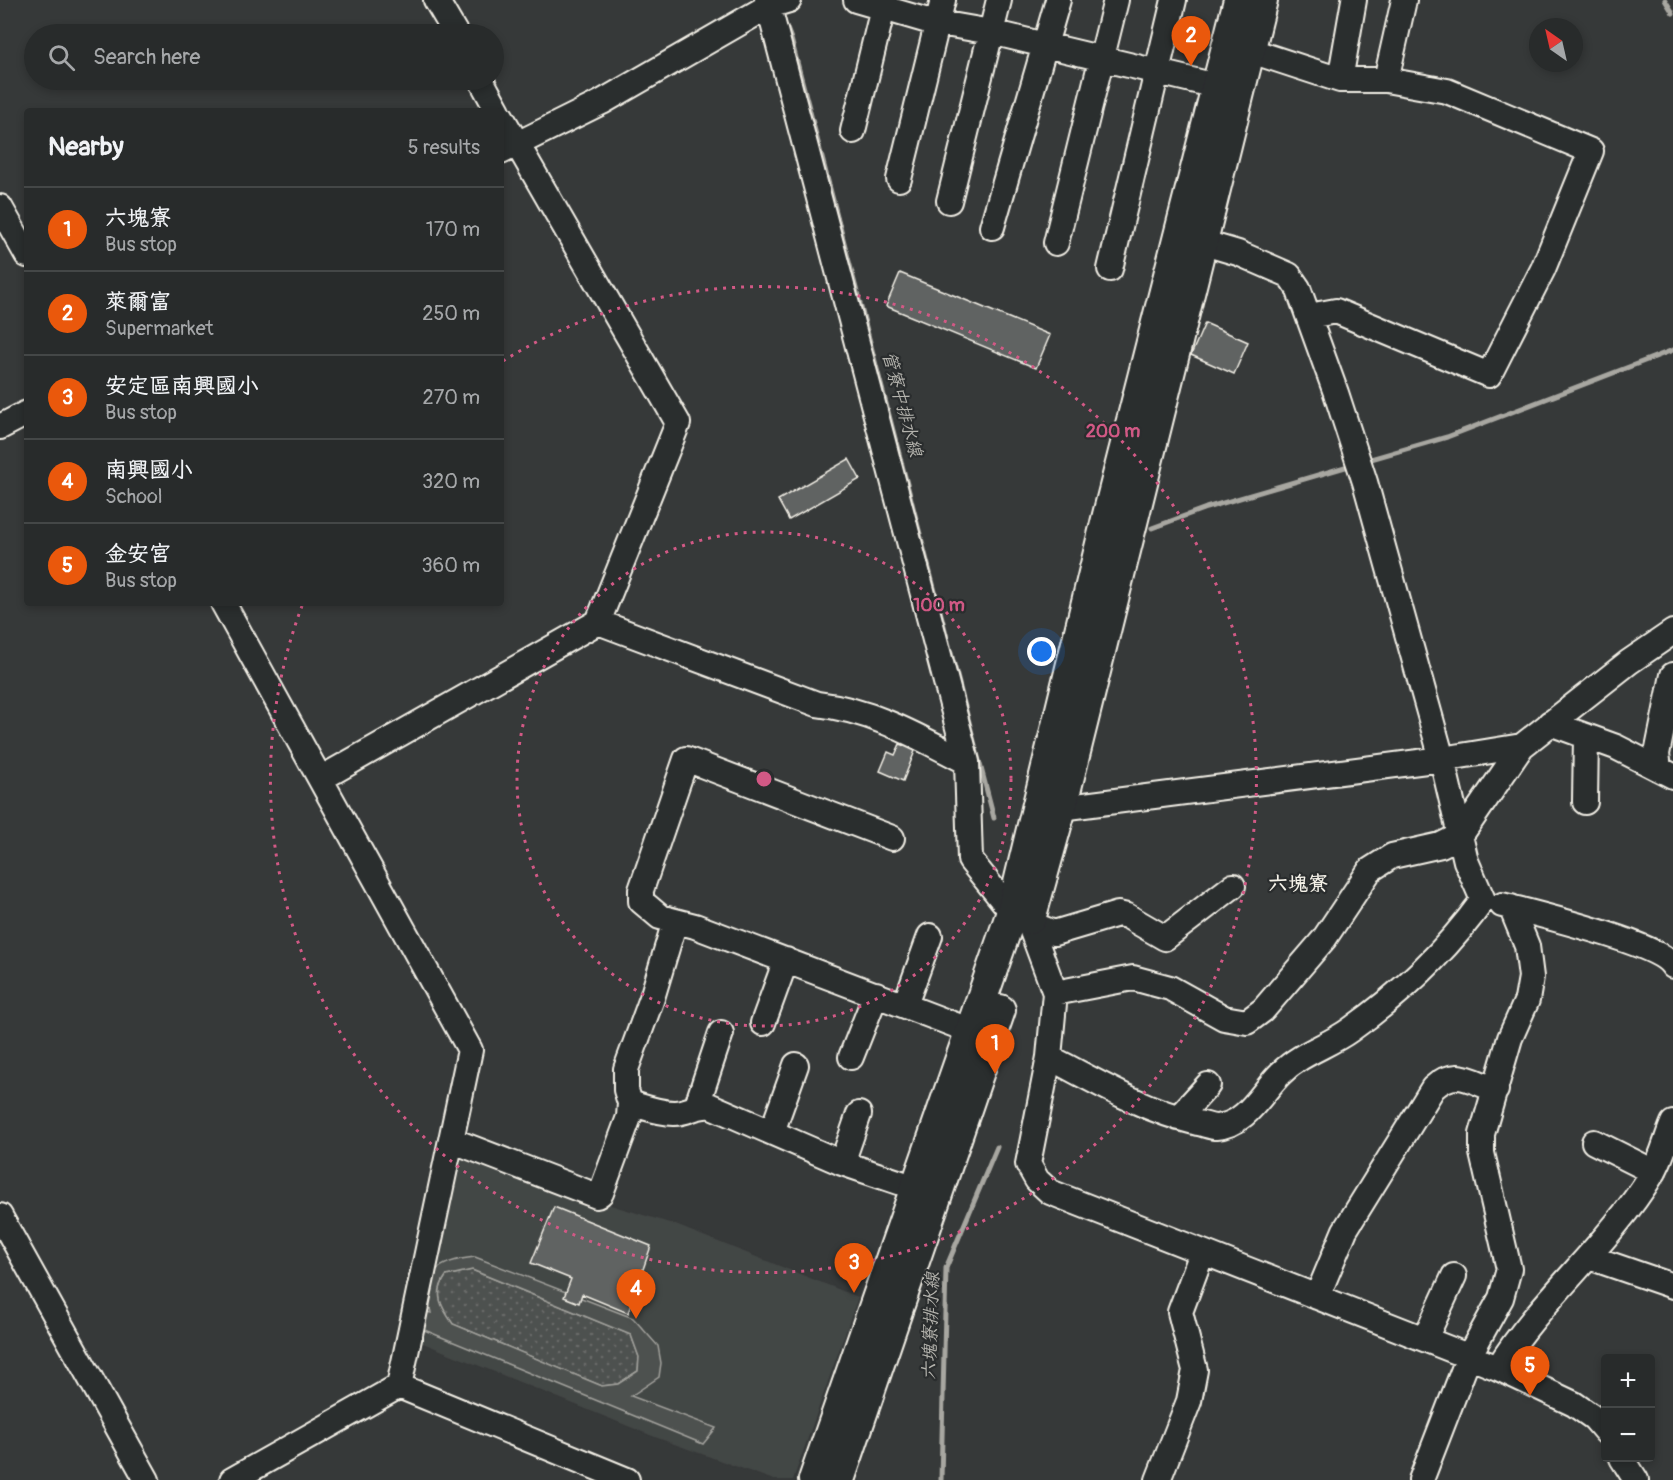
<!DOCTYPE html>
<html lang="en">
<head>
<meta charset="utf-8">
<style>
  body { margin:0; font-family:Pangolin,"LXGW WenKai TC",sans-serif; background:#343737; color:#f1f3f6 }
  .controls { position:absolute; right:18px; bottom:18px; display:grid; overflow:hidden; border-radius:6px; box-shadow:0 3px 9px #0003 }
  .controls button { width:54px; height:54px; display:grid; place-items:center; padding:0; border:0; border-bottom:2px solid #444747; background:#282b2b; color:#f1f3f6; font:30px sans-serif }
  .compass { position:absolute; left:1529px; top:18px; width:54px; height:54px; border-radius:50%; background:#282b2b; box-shadow:0 3px 9px #0003; rotate:326deg }
  .you { position:absolute; left:1042px; top:652px; width:21px; height:21px; margin:-15px; border:4px solid #fff; border-radius:50%; background:#1a73e8; box-shadow:0 0 0 9px #1a73e833 }
  .badge { display:grid; place-items:center; width:39px; height:39px; border-radius:50%; background:#ea580c; color:#fff; font-size:20px; font-weight:700 }
  .pin { position:absolute; translate:-50% -50px; filter:drop-shadow(0 2px 3px #0008) }
  .pin::after { content:''; position:absolute; top:32px; width:21px; height:18px; background:inherit; clip-path:polygon(0 0,100% 0,50% 100%) }
  .list { margin:0; padding:0; list-style:none }
  h2 { display:flex; justify-content:space-between; align-items:center; height:78px; margin:0; padding:0 24px; font-size:26px }
  h2 small { font-size:20px; font-weight:400; color:#a5a7a9 }
  .list li { display:grid; grid-template-columns:39px 1fr auto; gap:18px; align-items:center; box-sizing:border-box; height:84px; padding:0 24px; border-top:2px solid #444747 }
  .list b { display:block; font-size:22px; white-space:nowrap }
  .list p { margin:0; font-size:20px; white-space:nowrap; color:#a5a7a9 }
  .list em { font-size:20px; font-style:normal; color:#a5a7a9 }
  .icon { flex:none; width:33px; height:33px; fill:none; stroke:currentColor; stroke-width:2; stroke-linecap:round; stroke-linejoin:round }
  .map { position:relative; flex:none; width:1673px; height:1480px; overflow:hidden }
  .search { position:absolute; background:#282b2b; box-shadow:0 3px 9px #0003; left:24px; top:24px; width:480px; height:66px; display:flex; align-items:center; gap:15px; box-sizing:border-box; padding:0 21px; border-radius:33px; color:#a5a7a9; font-size:22px }
  .panel { position:absolute; background:#282b2b; box-shadow:0 3px 9px #0003; left:24px; top:108px; width:480px; height:498px; border-radius:6px }
  .map>svg:first-child { display:block }
  .built { fill:#434645 }
  .green { fill:url(#green-dots); stroke:#a1a19c; stroke-width:1.5 }
  .pitch { fill:#4e514f; stroke:#a1a19c; stroke-width:1.5; fill-rule:evenodd }
  .lines { fill:none; stroke-linecap:round; stroke-linejoin:round }
  .stream { stroke:#a8a7a1; stroke-width:5 }
  .building { fill:#616362; stroke:#f4f1e8; stroke-width:1.5 }
  .minor-casing { stroke:#f4f1e8; stroke-width:28 }
  .major-casing { stroke:#f4f1e8; stroke-width:34 }
  .minor { stroke:#2a2d2e; stroke-width:24 }
  .major { stroke:#2a2d2e; stroke-width:30 }
  .ring { fill:none; stroke:#d15985; stroke-width:3; stroke-dasharray:3 6 }
  .labels { text-anchor:middle; dominant-baseline:central; stroke-width:4.5; stroke-linejoin:round; paint-order:stroke }
  .water-label { font-size:18px; font-style:italic; fill:#b4b3ad; stroke:#2a2d2e }
  .quarter-label { font-size:20px; font-weight:bold; fill:#f4f1e8; stroke:#2a2d2e }
  .centre { fill:#d15985; stroke:#2a2d2e; stroke-width:3 }
  .ring-label { font-size:18px; text-anchor:middle; font-weight:bold; fill:#d15985; stroke:#2a2d2e; stroke-width:4.5; stroke-linejoin:round; paint-order:stroke }
</style>
</head>
<body>
<div class="map">
<svg width="1673" height="1480" viewBox="0 0 1673 1480">
  <defs>
    <pattern id="green-dots" width="8" height="8" patternUnits="userSpaceOnUse" patternTransform="scale(1.5)"><rect width="8" height="8" fill="#4e514f"/><path d="M2 2h.1M6 6h.1" fill="none" stroke="#686a68" stroke-width="1.8" stroke-linecap="round"/></pattern>
  </defs>
  <rect width="100%" height="100%" fill="#363939"/>
  <filter id="ink" filterUnits="userSpaceOnUse"><feTurbulence type="fractalNoise" baseFrequency=".0167" numOctaves="2"/><feDisplacementMap in="SourceGraphic" scale="12" xChannelSelector="R" yChannelSelector="G"/><feConvolveMatrix kernelMatrix="1 2 1 2 8 2 1 2 1" color-interpolation-filters="sRGB"/></filter>
  <g filter="url(#ink)">
    <path class="built" d="M466,1148L604,1203L673,1224L858,1297L793,1480H774L655,1437L418,1341L444,1211Z"/>
    <path class="green" d="M472,1270L631,1335L639,1357L638,1371L618,1384L602,1386L453,1324C441,1307 433,1294 446,1276Z"/>
    <path class="pitch" d="M475,1257L633,1318L658,1346L661,1363L659,1377L631,1396L716,1428L703,1444L417,1327L423,1311L431,1313C422,1273 436,1261 475,1257ZM472,1270L631,1335L639,1357L638,1371L618,1384L602,1386L453,1324C441,1307 433,1294 446,1276Z"/>
    <g class="lines">
      <path class="stream" d="M1665,0L1673,13
        M786,26L791,39L994,818
        M1364,461L1447,437L1673,350
        M1152,528L1206,508L1352,465
        M941,1480L946,1268L997,1147"/>
    </g>
    <path class="building" d="M900,273L1050,335L1036,368L886,306Z
      M1205,323L1248,342L1234,374L1191,355Z
      M849,459L860,479L789,520L778,500Z
      M900,744L915,751L903,781L880,771L888,752L895,755Z
      M554,1207L651,1246L628,1313L582,1294L579,1303L564,1297L571,1279L531,1263Z"/>
    <g class="lines">
      <defs>
        <path id="minor" d="M436,0L456,34
          M767,0L967,762L970,860L1012,912L1029,923L1054,933L1118,914L1127,916L1165,938L1233,886
          M856,0L928,21L991,32L1233,90
          M1233,45L1340,80H1386L1447,91L1591,151L1543,269L1489,375L1336,311L1309,316
          M481,80L498,111
          M1340,80L1354,0
          M1386,80L1404,0
          M853,131L885,0
          M501,152L602,102L769,6L789,0
          M899,179L943,0
          M949,201L999,0
          M0,207L27,255
          M992,227L1058,0
          M1056,243L1116,0
          M1110,269L1174,0
          M0,427L27,413
          M223,603L470,1050L399,1386L232,1480
          M598,622L817,704C872,710 919,737 967,762
          M1550,723L1616,747L1673,776
          M1659,768L1657,754L1673,675
          M322,778L598,622L678,423L501,116
          M1585,802L1586,736
          M1061,808L1442,759L1522,746L1629,662L1673,632
          M892,838L686,759L641,890V901L660,917L695,926L971,1031
          M1502,905C1532,913 1659,943 1673,966
          M1029,923L1055,993L1049,1057L1028,1164L1037,1180L1050,1192L1498,1368L1574,1404L1594,1418L1606,1432
          M1055,993L1133,978L1170,988L1224,1018L1247,1022L1263,1010L1324,939L1370,870L1392,856L1441,845L1461,835L1522,746
          M905,1005L930,936
          M763,1023L786,960
          M851,1057L876,994
          M1049,1057C1096,1082 1146,1111 1198,1123C1204,1124 1211,1127 1216,1127C1247,1125 1262,1091 1281,1073C1301,1053 1328,1046 1350,1030C1401,994 1447,950 1483,900L1466,861L1442,759L1365,482L1336,393L1298,288L1289,275L1238,253L1187,238
          M630,1103C644,1107 659,1113 674,1113C688,1113 697,1104 711,1106L842,1163L916,1188
          M701,1104L699,1099L721,1033
          M1178,1118L1208,1085
          M772,1132L796,1065
          M451,1140L597,1196L601,1193L629,1117L630,1103L626,1090V1069L652,998L675,921
          M1594,1142L1654,1172
          M842,1163L859,1114
          M0,1216L147,1480
          M1589,1257L1673,1286
          M1317,1297L1345,1230L1433,1088C1456,1067 1471,1081 1496,1090
          M1425,1339L1454,1276
          M1498,1368C1541,1298 1609,1245 1652,1174C1662,1159 1666,1139 1673,1123
          M399,1386L627,1480
          M1622,1458L1636,1480
          M1158,1480L1189,1401L1195,1370L1180,1312L1202,1253
          M1421,1480L1469,1356L1501,1298L1509,1269L1482,1153V1134L1510,1038L1527,1000L1531,977L1527,946L1511,907"/>
        <path id="major" d="M1030,919L1061,808L1262,0
          M814,1480L1012,912L1108,515L1239,0
          M839,1480L1000,1010"/>
      </defs>
      <use href="#minor" class="minor-casing"/>
      <use href="#major" class="major-casing"/>
      <use href="#minor" class="minor"/>
      <use href="#major" class="major"/>
    </g>
  </g>
  <g class="ring">
    <circle cx="764" cy="779" r="247"/>
    <path d="M503 361A493 493 0 1 1 302 606"/>
  </g>
  <g class="labels">
    <g class="water-label">
      <text transform="translate(902 404) rotate(75)">管寮中排水線</text>
      <text transform="translate(931 1326) rotate(-88)">六塊寮排水線</text>
    </g>
    <g class="quarter-label">
      <text x="1298" y="883">六塊寮</text>
    </g>
  </g>
  <circle cx="764" cy="779" r="9" class="centre"/>
  <g class="ring-label">
    <text x="1113" y="437">200 m</text>
    <text x="939" y="611">100 m</text>
  </g>
</svg>
<div class="controls">
<button>+</button>
<button>−</button>
</div>
<svg class="compass" viewBox="-18 -18 36 36"><path d="M0-13l5 13h-10z" fill="#e53935"/><path d="M0 13l5-13h-10z" fill="#a5a7a9"/></svg>
<div class="you"></div>
<div class="pin badge" style="left:995px;top:1074px">1</div>
<div class="pin badge" style="left:1191px;top:66px">2</div>
<div class="pin badge" style="left:854px;top:1293px">3</div>
<div class="pin badge" style="left:636px;top:1319px">4</div>
<div class="pin badge" style="left:1530px;top:1396px">5</div>
<div class="search"><svg class="icon" aria-label="search" viewBox="0 0 24 24"><circle cx="10" cy="10" r="6"/><path d="M15 15l6 6"/></svg>Search here</div>
<section class="panel">
<h2>Nearby<small>5 results</small></h2>
<ul class="list">
<li><span class="badge">1</span><div><b>六塊寮</b><p>Bus stop</p></div><em>170 m</em></li>
<li><span class="badge">2</span><div><b>萊爾富</b><p>Supermarket</p></div><em>250 m</em></li>
<li><span class="badge">3</span><div><b>安定區南興國小</b><p>Bus stop</p></div><em>270 m</em></li>
<li><span class="badge">4</span><div><b>南興國小</b><p>School</p></div><em>320 m</em></li>
<li><span class="badge">5</span><div><b>金安宮</b><p>Bus stop</p></div><em>360 m</em></li>
</ul>
</section>
</div>
</body>
</html>
